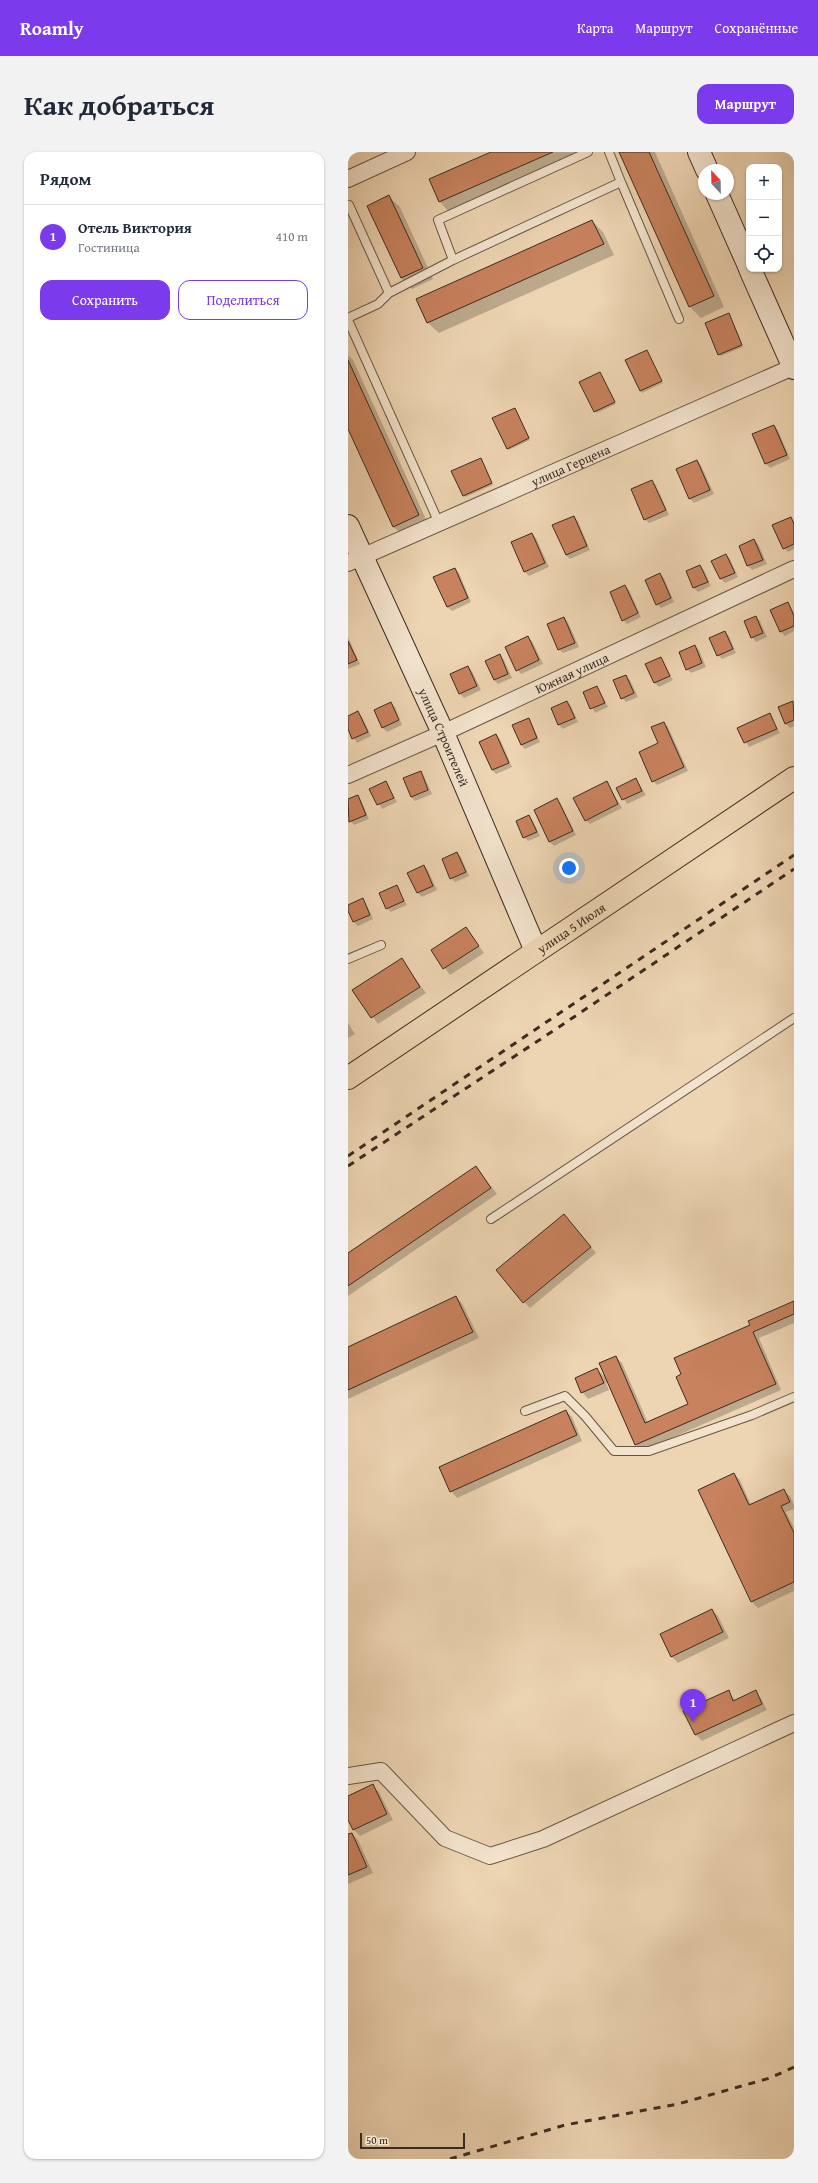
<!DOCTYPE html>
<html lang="ru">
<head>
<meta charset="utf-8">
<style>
  body { margin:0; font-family:"Gentium Book Plus",serif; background:#f2f2f3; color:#1f2937 }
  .controls { position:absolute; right:12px; top:12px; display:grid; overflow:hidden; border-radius:8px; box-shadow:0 1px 3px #0004 }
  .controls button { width:36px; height:36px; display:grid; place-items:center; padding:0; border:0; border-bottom:1px solid #e0e1e3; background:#fff; color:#1f2937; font:20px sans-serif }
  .compass { position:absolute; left:350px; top:12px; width:36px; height:36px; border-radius:50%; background:#fff; box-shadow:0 1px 3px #0004; rotate:338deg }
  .scale { position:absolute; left:12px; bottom:10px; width:105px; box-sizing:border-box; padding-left:4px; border:2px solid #3b2c20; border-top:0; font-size:11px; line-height:14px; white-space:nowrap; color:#3b2c20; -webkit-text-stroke:3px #f3e3cd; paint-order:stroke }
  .you { position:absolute; left:221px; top:716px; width:14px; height:14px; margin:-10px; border:3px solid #fff; border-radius:50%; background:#1a73e8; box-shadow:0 0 0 6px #1a73e833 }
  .badge { display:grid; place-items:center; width:26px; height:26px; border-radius:50%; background:#7c3aed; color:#fff; font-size:13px; font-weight:700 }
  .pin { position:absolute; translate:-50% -33px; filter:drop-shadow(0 1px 2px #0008) }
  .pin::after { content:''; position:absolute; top:21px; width:14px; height:12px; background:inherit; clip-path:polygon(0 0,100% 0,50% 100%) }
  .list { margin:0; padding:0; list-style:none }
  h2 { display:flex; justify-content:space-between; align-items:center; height:52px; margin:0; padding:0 16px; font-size:17px }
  h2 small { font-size:13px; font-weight:400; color:#747a83 }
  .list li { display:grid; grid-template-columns:26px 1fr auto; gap:12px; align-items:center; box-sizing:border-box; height:64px; padding:0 16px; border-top:1px solid #e0e1e3 }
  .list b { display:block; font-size:15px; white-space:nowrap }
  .list p { margin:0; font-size:13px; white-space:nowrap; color:#747a83 }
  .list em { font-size:13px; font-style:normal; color:#747a83 }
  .actions { display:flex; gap:8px; padding:12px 16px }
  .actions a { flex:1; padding:9px 0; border:1px solid #7c3aed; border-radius:12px; text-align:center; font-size:14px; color:#7c3aed }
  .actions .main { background:#7c3aed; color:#fff }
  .icon { flex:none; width:22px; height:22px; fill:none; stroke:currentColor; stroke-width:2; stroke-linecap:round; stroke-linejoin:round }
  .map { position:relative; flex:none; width:446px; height:2007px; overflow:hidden; border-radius:12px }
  header { display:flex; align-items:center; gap:24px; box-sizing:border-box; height:56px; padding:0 20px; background:#7c3aed; color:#fff }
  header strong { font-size:19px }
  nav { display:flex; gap:22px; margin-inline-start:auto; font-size:14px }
  .intro { display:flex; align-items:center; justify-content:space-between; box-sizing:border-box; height:96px; padding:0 24px }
  h1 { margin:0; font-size:28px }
  .button { padding:10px 18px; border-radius:12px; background:#7c3aed; color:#fff; font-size:14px; font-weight:700 }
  main { display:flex; gap:24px; padding:0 24px }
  aside { flex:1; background:#fff; border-radius:12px; box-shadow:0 1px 3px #0004 }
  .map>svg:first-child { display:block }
  .shadow { fill:#0003 }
  .building { fill:#c8825d; stroke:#3b2c20 }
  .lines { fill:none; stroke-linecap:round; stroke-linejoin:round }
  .lane-casing { stroke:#685644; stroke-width:10 }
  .street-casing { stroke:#685644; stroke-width:18 }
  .secondary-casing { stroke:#3b2c20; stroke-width:24 }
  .highway-casing { stroke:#3b2c20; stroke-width:24 }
  .lane { stroke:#f3e3cd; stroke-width:8 }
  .street { stroke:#f3e3cd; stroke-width:16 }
  .secondary { stroke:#f3e3cd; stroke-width:22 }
  .highway { stroke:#edd4b2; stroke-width:22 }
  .rail { stroke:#3b2c20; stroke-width:3; stroke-dasharray:7 7; stroke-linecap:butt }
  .labels { text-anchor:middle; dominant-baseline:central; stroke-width:4; stroke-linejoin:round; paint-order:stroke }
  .street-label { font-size:13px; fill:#3b2c20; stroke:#f3e3cd }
</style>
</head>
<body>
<header>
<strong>Roamly</strong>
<nav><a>Карта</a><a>Маршрут</a><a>Сохранённые</a></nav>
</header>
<div class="intro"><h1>Как добраться</h1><a class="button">Маршрут</a></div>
<main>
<aside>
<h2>Рядом<small></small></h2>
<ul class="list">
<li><span class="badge">1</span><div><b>Отель Виктория</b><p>Гостиница</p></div><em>410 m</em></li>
</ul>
<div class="actions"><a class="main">Сохранить</a><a>Поделиться</a></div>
</aside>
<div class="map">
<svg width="446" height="2007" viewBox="0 0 446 2007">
  <rect width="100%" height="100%" fill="#edd4b2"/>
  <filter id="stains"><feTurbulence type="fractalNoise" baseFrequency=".005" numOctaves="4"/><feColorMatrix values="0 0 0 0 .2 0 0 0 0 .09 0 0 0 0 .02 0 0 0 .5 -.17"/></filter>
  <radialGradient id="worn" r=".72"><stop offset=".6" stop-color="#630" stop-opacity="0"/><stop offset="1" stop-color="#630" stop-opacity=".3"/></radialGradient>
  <path class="shadow" d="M145,0H240L102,61L92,50L82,28Z
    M272,0H307L376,155L353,166L342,155Z
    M41,45L52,55L85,127L64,137L53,126Z
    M244,69L255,80L266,103L91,181L80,171Z
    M382,164L395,195L373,204L371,202Z
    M299,199L315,231L294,241L279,209Z
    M0,203L5,208L81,374L56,385L45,374L0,275Z
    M252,221L268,252L249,261L247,259Z
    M167,257L182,288L161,298L160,296Z
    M426,274L430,278L442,307L422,316L418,312L406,283Z
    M133,307L145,333L117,345L116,343Z
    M349,309L353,313L366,342L346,351L342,347Z
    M304,329L308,333L321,363L301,371L297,367Z
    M226,365L230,369L242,398L222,407L218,403Z
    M442,366L446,369V397L440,400L436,396Z
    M184,382L188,386L201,415L181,424L177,420L164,390Z
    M406,388L410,392L419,412L404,418L400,414L392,394Z
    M378,403L382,407L390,425L377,431L373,427L365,409Z
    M352,414L356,418L363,434L350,440L346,436L339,420Z
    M107,417L111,421L123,450L104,459L99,455L87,425Z
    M312,422L316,426L326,450L313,456L309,452Z
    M277,434L281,438L293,465L279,472L275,468Z
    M440,452L446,460V479L437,484L433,480Z
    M408,465L412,469L419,485L408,490L404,485Z
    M216,466L220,470L231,495L215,501L211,497Z
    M377,480L381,484L388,501L374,507L370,503Z
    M0,485L12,512L0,517Z
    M180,485L184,489L195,512L173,522L169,518Z
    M347,494L351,498L358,515L343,521L339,517Z
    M152,504L156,508L164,526L150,532L146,528L139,509Z
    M313,506L325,528L311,535L307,531Z
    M120,515L124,519L133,538L116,546L112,542L104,522Z
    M278,524L282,528L290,545L278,550L274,546Z
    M249,535L260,555L247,561L236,541Z
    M219,550L223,554L230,570L215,577L211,573L204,557Z
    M445,550L446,574L442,576L438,572L431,556Z
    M43,551L47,555L54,573L39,580L35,576L28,558Z
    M10,561L14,565L23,584L9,591L0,575V565Z
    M421,562L432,581L401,595L390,577Z
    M180,568L184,572L192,590L177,597L173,593Z
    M316,571L320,575L340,619L309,633L305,629Z
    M148,583L152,587L164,615L148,622L144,618Z
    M72,620L76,624L84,642L67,649L63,645Z
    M288,627L298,643L279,652L269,636Z
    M38,630L49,650L34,657L23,637Z
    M259,631L274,656L242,672L238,668Z
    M9,644L13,648L21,667L6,673L0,665V648Z
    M209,648L213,652L228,683L206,694L202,690Z
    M181,664L185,669L192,684L180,689L176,685Z
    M109,701L113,705L121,724L107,730L103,726Z
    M76,714L80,718L89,738L74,745L70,741L61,721Z
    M48,735L59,753L43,760L39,756Z
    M14,748L18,752L25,767L10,774L6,770L0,754Z
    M118,776L136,801L102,823L84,798Z
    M53,807L78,841L30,872L6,838Z
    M0,871L7,882L0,886Z
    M128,1015L149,1042L0,1144V1102Z
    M222,1070L248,1101L182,1156L176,1150Z
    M108,1145L114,1151L131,1186L0,1247V1196Z
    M446,1150V1171L411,1186L433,1238L294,1299L288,1293L260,1230L258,1231L261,1238L240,1247L234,1240L249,1217L259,1227L268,1205L274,1211L300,1271L341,1253L403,1173Z
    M218,1259L224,1265L234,1289L109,1346L103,1339Z
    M386,1322L392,1328L403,1353L435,1338L442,1344L446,1353V1357L438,1360L446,1376V1439L410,1456L404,1450L351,1338Z
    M364,1458L370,1464L381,1486L330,1511L324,1505Z
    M380,1539L388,1549L407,1540L413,1546L419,1558L354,1589L348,1583L337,1560Z
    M25,1634L31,1640L45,1668L12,1684L6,1678L0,1666V1645Z
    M4,1682L10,1688L25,1721L0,1732V1683Z"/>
  <path class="building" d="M143,0H205L91,50L81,27Z
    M271,0H301L366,144L341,155Z
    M41,43L75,116L53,126L19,54Z
    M244,68L256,92L79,171L68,147Z
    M381,161L394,193L370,203L357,171Z
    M299,198L314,229L292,239L277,208Z
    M0,208L71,363L45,375L0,277Z
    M252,220L267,250L246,260L231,230Z
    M167,256L181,286L159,297L144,266Z
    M426,273L439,303L417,312L404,282Z
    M133,306L144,331L115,344L103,319Z
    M349,308L362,338L341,347L328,317Z
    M304,328L318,358L296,368L283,337Z
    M226,364L239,394L218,403L204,373Z
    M443,365L446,372V392L435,397L424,373Z
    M184,381L197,411L176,420L163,390Z
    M406,387L415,408L399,414L391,394Z
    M378,402L387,421L372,427L363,409Z
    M352,413L360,430L345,436L338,419Z
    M107,416L120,446L99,455L85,425Z
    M312,421L323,446L308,453L297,428Z
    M277,433L290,461L274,469L262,440Z
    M440,450L446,464V474L432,480L422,458Z
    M408,464L415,481L403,486L396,469Z
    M216,465L227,491L210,498L199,472Z
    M377,479L385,497L369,504L361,486Z
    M180,484L191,508L168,519L157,495Z
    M0,489L9,508L0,512Z
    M347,493L354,511L338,518L331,500Z
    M152,502L160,522L146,528L137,509Z
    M313,505L322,524L306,531L297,512Z
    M120,514L129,534L111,542L102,522Z
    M278,523L286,541L273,547L265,528Z
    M249,534L257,551L242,557L235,540Z
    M219,549L227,566L210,573L203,556Z
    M445,549L446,568L437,572L430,555Z
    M43,550L51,568L34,576L26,558Z
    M10,559L20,580L4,587L0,577V564Z
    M422,561L429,577L396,591L389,576Z
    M181,566L189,586L173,593L164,573Z
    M316,570L336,615L304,630L291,600L310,591L303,575Z
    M148,582L161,611L144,618L131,590Z
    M73,619L80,638L63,645L55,626Z
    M288,626L294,639L274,648L268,636Z
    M38,629L46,646L29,653L21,637Z
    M259,629L270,652L237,669L225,646Z
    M10,643L18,663L1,670L0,647Z
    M209,646L225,679L201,690L186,658Z
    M181,663L189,680L175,686L168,669Z
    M109,700L118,720L102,727L94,707Z
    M76,713L85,734L69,741L59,721Z
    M49,733L56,749L38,757L31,741Z
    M15,746L22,763L5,770L0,759V753Z
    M118,775L131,794L95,817L83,798Z
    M54,806L72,835L23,866L4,838Z
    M128,1014L143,1036L0,1134V1101Z
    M216,1062L243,1095L175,1151L148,1118Z
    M108,1144L125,1180L0,1238V1195Z
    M446,1149V1162L405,1180L428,1232L287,1293L251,1211L268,1204L297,1271L340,1252L328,1225L333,1222L326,1206L402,1173L400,1169Z
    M249,1216L256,1231L233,1241L227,1226Z
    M218,1258L229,1283L102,1340L91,1315Z
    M386,1321L401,1353L436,1337L442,1350L433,1354L446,1381V1430L403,1450L350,1338Z
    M364,1457L375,1480L323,1505L312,1482Z
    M381,1538L385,1549L408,1538L414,1552L347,1583L335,1559Z
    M25,1632L39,1662L5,1678L0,1668V1644Z
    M4,1681L19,1715L0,1723V1682Z"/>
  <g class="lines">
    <defs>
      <path id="lane" d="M273,30L331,167
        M0,54L1,53L41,141
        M105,108L90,68L240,0
        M0,166L30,152L41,141L105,108L273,30L261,0
        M0,168L91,371
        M0,807L33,793
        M143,1067L446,866
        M177,1259L217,1244L237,1264L266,1299H301L404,1263L446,1245"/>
      <g id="street">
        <path d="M0,27L59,0"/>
        <path id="s1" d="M0,411L445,215"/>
        <path id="s2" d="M0,623L95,581L446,417"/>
        <path d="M0,1624L33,1619L97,1686L142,1704L195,1687L446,1571"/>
      </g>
      <g id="secondary">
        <path d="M351,0L359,18"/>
        <path d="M369,42L401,114"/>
        <path d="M402,117L446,216"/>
        <path id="s3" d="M0,374L95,581L188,799"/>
      </g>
      <g id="highway">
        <path id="s4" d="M0,926L446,626"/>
      </g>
    </defs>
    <use href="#lane" class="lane-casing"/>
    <use href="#street" class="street-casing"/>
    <use href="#secondary" class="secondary-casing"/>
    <use href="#highway" class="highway-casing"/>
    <use href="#lane" class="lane"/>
    <use href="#street" class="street"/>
    <use href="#secondary" class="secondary"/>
    <use href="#highway" class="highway"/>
    <path class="rail" d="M0,1004L446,703
      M0,1014L211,875L446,717
      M102,2007L217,1973L330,1952L422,1926L446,1915"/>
  </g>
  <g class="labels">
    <g class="street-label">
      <text stroke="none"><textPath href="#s1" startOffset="243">улица Герцена</textPath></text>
      <text stroke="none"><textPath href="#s2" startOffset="246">Южная улица</textPath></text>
      <text stroke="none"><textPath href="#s3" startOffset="232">улица Строителей</textPath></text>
      <text stroke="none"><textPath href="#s4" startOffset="269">улица 5 Июля</textPath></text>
    </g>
  </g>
  <rect width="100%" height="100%" filter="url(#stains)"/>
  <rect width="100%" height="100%" fill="url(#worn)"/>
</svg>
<div class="controls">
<button>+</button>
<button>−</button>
<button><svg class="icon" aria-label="locate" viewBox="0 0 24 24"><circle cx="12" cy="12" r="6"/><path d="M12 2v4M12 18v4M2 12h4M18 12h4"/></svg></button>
</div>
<svg class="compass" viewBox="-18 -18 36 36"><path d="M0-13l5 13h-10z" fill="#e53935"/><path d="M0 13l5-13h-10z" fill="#747a83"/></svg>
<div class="scale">50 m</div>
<div class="you"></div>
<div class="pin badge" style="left:345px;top:1570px">1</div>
</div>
</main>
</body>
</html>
